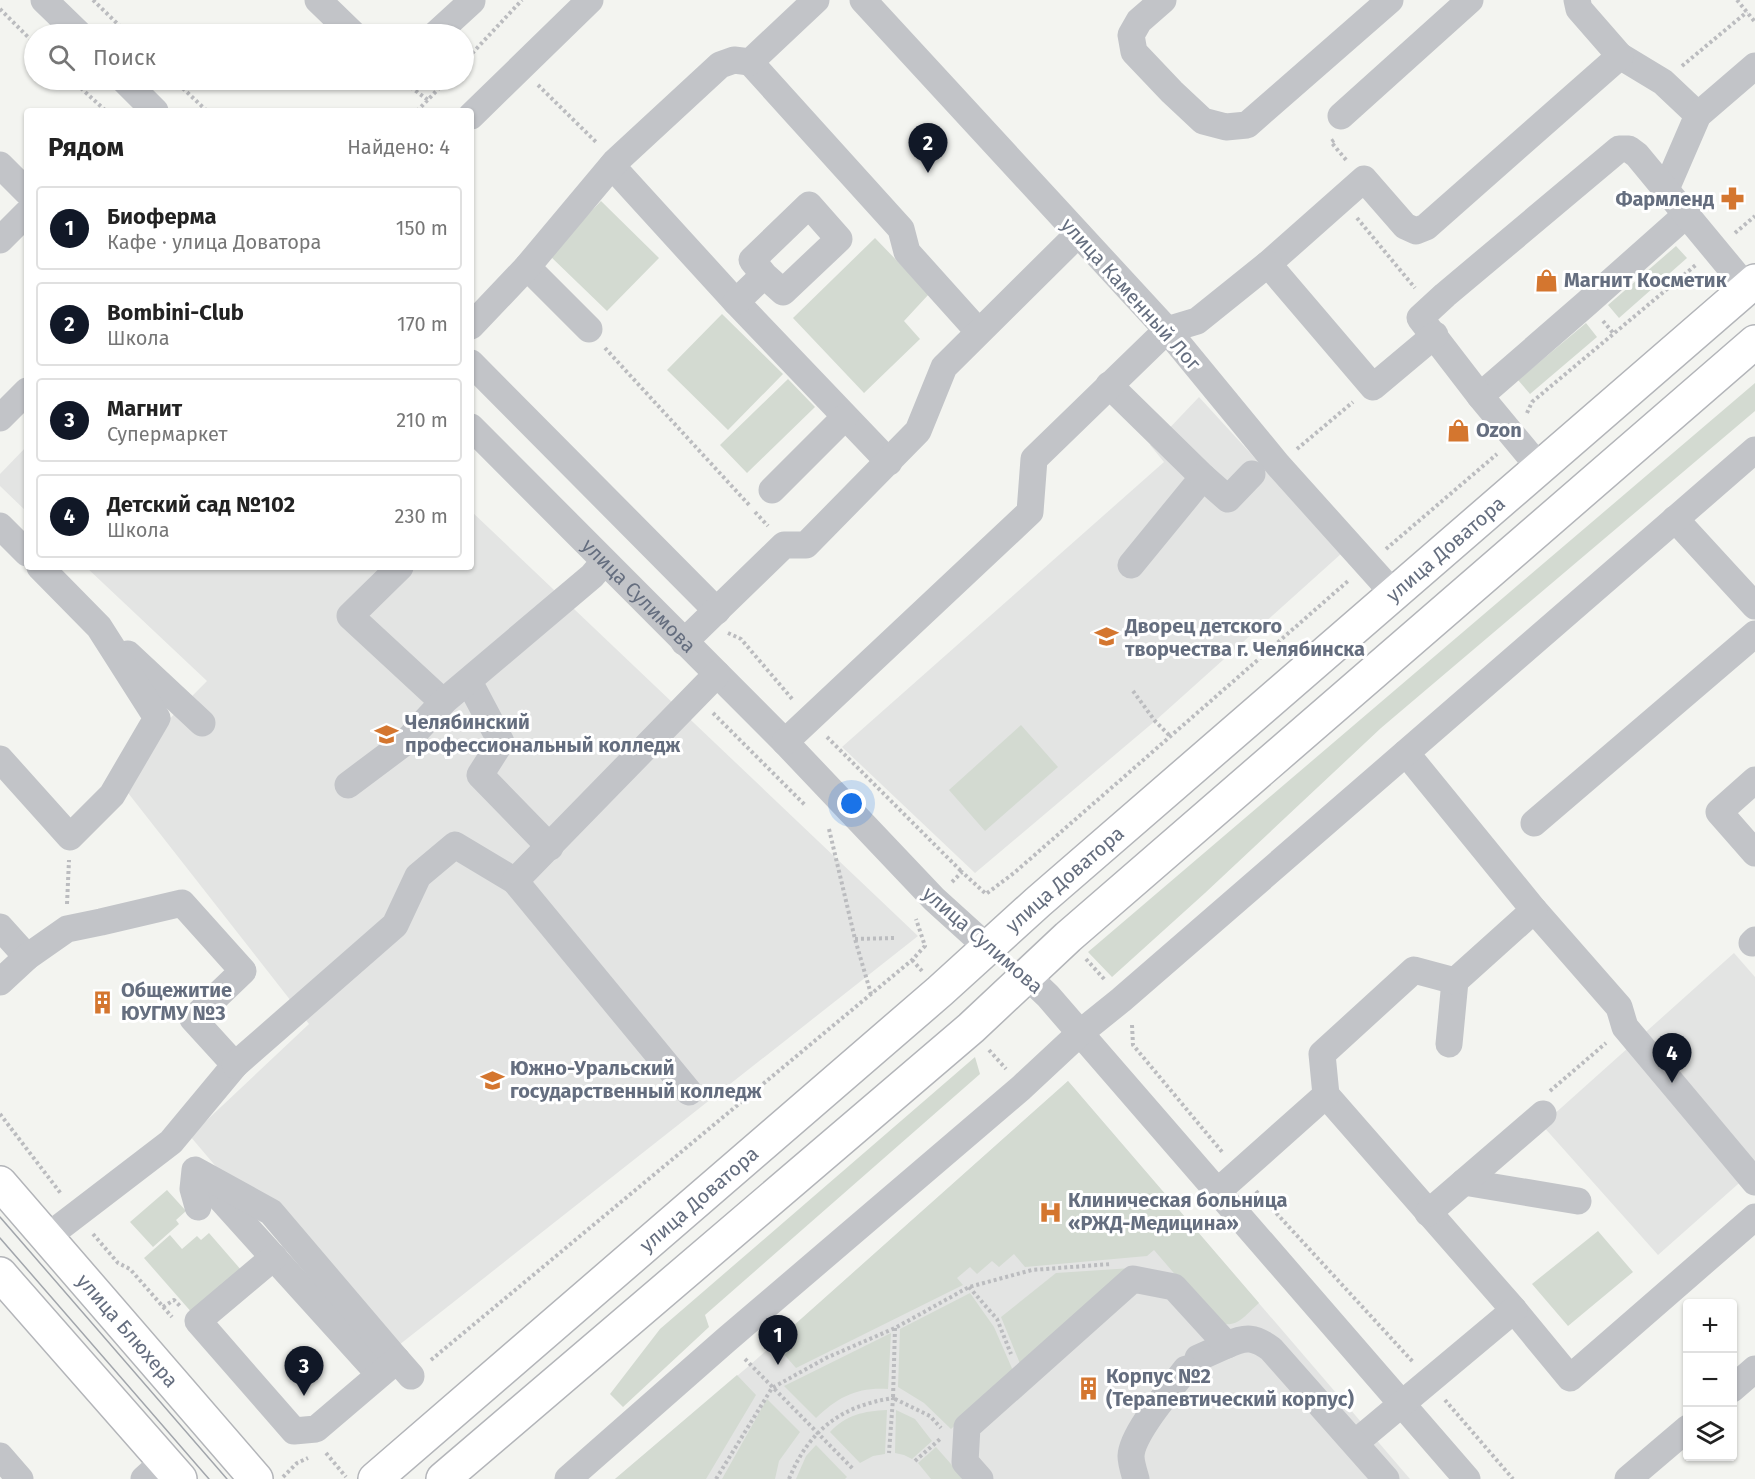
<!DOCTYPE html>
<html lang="ru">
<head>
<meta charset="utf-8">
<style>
  body { margin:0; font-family:"Fira Sans",sans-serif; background:#f6f6f6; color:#222 }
  .controls { position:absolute; right:18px; bottom:18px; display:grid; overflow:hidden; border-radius:6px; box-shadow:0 2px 4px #0004 }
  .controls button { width:54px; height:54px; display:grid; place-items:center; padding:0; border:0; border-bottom:2px solid #e0e0e0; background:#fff; color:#222; font:30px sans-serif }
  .you { position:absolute; left:852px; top:804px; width:21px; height:21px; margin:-15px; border:4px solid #fff; border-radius:50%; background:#1a73e8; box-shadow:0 0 0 9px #1a73e833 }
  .badge { display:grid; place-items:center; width:39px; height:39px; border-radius:50%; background:#111827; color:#fff; font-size:20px; font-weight:700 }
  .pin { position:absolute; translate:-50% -50px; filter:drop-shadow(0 2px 3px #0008) }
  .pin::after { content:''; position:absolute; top:32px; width:21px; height:18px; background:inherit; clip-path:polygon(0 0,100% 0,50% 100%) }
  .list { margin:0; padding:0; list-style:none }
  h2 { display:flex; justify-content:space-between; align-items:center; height:78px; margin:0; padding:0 24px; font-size:26px }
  h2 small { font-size:20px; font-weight:400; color:#767676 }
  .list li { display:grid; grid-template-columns:39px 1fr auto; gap:18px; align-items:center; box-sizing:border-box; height:84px; margin:0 12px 12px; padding:0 12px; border:2px solid #e0e0e0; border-radius:6px }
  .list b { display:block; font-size:22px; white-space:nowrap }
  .list p { margin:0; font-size:20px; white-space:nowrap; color:#767676 }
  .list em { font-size:20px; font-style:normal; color:#767676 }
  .icon { flex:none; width:33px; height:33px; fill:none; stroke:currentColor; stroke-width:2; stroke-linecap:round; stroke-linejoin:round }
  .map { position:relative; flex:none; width:1755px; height:1479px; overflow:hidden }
  .search { position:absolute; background:#fff; box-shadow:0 2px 4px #0004; left:24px; top:24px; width:450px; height:66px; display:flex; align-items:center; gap:15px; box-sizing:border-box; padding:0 21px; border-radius:33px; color:#767676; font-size:22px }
  .panel { position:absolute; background:#fff; box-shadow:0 2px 4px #0004; left:24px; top:108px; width:450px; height:462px; border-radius:6px }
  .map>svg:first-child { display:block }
  .built { fill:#e3e4e3 }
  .green { fill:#d3dad1 }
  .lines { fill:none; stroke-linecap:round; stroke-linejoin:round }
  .major-casing { stroke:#b3b5b9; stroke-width:36 }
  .path { stroke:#bbbcbf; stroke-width:4; stroke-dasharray:3 3; stroke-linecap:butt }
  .minor { stroke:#c2c4c8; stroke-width:27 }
  .major { stroke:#fff; stroke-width:33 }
  .tram { stroke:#a2a6ac; stroke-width:1.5 }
  .labels { text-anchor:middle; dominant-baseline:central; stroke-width:6; stroke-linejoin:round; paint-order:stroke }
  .poi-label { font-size:20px; font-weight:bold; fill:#656e7f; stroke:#fff; text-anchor:start }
  .street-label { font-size:20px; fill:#656e7f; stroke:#fff }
</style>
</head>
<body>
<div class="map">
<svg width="1755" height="1479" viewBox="0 0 1755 1479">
  <rect width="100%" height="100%" fill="#f3f4f0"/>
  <path class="built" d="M1199,397L1342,553L1155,721L975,873L842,747L1164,462L1150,445L1161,437Z
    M27,446V512L0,486V474Z
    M471,511L918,936L380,1360L190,1136L309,1024L114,775L207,681L86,567H471Z
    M1734,953L1755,977V1169L1658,1255L1542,1125Z
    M1068,1081L1410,1479H615L750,1365Z"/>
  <path class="green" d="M601,201L659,258L607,311L549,255Z
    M875,238L929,294L904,321L920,339L864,393L793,318Z
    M1676,246L1687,258L1619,318L1608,305Z
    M722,314L783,374L728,430L667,370Z
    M1586,323L1597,337L1530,394L1518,380Z
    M788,379L815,407L747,473L720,445Z
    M1755,383V411L1381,728L1205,893L1112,977L1088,952Z
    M1021,725L1058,767L985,831L949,790Z
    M975,1057L980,1074L705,1315L709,1327L623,1407L610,1394L660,1329Z
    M1068,1081L1259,1303C1244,1316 1237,1330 1216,1322L1154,1250L1147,1256L1025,1267L1014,1254L999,1267L992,1261L977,1274L970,1267L957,1278L963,1285L796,1368L774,1343Z
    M167,1190L186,1211L176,1220L179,1224L153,1247L130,1222Z
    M1598,1231L1633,1272L1568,1326L1532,1284Z
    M209,1233L242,1271L193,1314L144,1258L170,1235L182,1249L197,1236L201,1240Z
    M1132,1268L1021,1366L1001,1317L1056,1273Z
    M970,1293L994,1327L1014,1373L951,1429L924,1403L898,1387L900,1329Z
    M891,1333L888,1389C857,1387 838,1397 816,1418L784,1386Z
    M737,1375L756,1395L706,1479H615Z
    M767,1399L800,1432L779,1461L775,1479H722Z
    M887,1410L885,1454L873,1456L860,1463L830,1432C846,1415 864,1411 887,1410Z
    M896,1410L915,1419L932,1441L912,1459L904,1455L895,1453Z
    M816,1445L847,1477L845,1479H796L806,1456Z
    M936,1447L958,1472L962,1479H931L918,1463Z"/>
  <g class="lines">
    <defs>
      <g id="major">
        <path id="s2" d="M0,1183L256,1479"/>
        <path d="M0,1274L180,1479"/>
        <path id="s3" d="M375,1479L940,991L1038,902L1755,281"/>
        <path d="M443,1479L971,1028L1068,937L1755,342"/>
      </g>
    </defs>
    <use href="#major" class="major-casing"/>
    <path class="path" d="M93,0L128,34
      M1737,0L1755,22
      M0,9L34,43
      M464,62L522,0
      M1682,66L1747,12
      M72,80L106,111
      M174,80L207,111
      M401,80L428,100
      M538,85L597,143
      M417,111L447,80
      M1334,140L1331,142L1347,161
      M1357,218L1415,288
      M1735,233L1755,216
      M1603,321L1614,334
      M605,348L750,506
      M1527,413L1532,402L1697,264
      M1297,449L1353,402
      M755,512L768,526
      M1386,549L1497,454
      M728,633L741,639L793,700
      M1133,691L1155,721L1171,737
      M713,713L806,806
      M827,737L962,872
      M829,829L855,939L871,994
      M952,882L962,872L986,894L1014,873L1348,581
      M67,904L69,860
      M855,939L895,938
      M1086,959L1105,980
      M912,960L922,971
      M1132,1025L1133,1045L1223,1153
      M989,1050L1006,1069
      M1550,1091L1606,1043
      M0,1114L62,1195
      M1256,1191L1413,1362
      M93,1234L118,1263L130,1269L172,1317
      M969,1287L997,1319L1011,1354
      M163,1307L174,1300L180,1306
      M895,1328L893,1398L930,1416L941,1428
      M745,1359L854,1470
      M431,1360L912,960L925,946L916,919
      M1445,1400L1513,1479
      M326,1453L346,1477
      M915,1461L940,1439
      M283,1477L297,1463L308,1458
      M716,1479L772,1388L826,1358L895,1328L969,1287L1032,1270L1111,1264
      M789,1479C809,1430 841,1406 893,1398L889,1453"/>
    <g class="minor">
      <path d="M44,0L79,34"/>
      <path d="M318,0L353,34"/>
      <path d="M863,0L1167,330L1278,465L1393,593"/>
      <path d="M1163,0L1139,21L1131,35L1134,52L1172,92L1203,121L1226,127L1247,125L1390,0"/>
      <path d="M436,34L472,1L470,0"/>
      <path d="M1620,56L1663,82L1698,115"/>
      <path d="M750,62L901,229L907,252L978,331"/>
      <path d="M124,80L155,111"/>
      <path d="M471,116L590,0"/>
      <path d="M1341,116L1470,0"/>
      <path d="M0,165L27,192"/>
      <path d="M612,166L736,302L889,462"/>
      <path d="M1666,189L1698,115L1755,66"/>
      <path d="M0,240L27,213"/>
      <path d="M1268,264L1364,179L1405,226L1416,231L1426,227L1620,56L1579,9L1577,0"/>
      <path d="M527,267L589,329"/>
      <path d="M736,302L764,275L783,292L839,239L809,205L752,260L764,275"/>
      <path d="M471,326L527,267L615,162L720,65L734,60L750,62L816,0"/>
      <path d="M471,363L717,611"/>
      <path d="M1109,385L1203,477L1131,565"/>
      <path d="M1480,396L1587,303L1687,214"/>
      <path d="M0,418L27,391"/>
      <path id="s1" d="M471,427L785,742L934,899L987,947"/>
      <path d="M1539,467L1480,396L1420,318L1445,295L1619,149H1629L1637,155L1747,288"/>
      <path d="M1203,477L1228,499L1252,474"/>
      <path d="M772,490L845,417"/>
      <path d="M1675,519L1755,606"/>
      <path d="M0,526L27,553"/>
      <path d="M400,567L350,616L443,702"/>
      <path d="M684,642L784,545H806L918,431L944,367L1078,234"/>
      <path d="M128,654L202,723"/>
      <path d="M474,691L501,742L480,775L550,847"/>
      <path d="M785,742L1030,512L1034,459L1167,330L1197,321L1268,264L1373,387L1435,335"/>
      <path d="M0,759L70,837L112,795L157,718L99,627L40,567"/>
      <path d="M1755,780L1719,812L1755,853"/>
      <path d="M348,785L408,740L443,702L592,576L604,562"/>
      <path d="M1534,823L1755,634"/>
      <path d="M1534,910L1619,1007L1625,1027L1755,1182"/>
      <path d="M0,927L27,957"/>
      <path d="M1752,943L1755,940"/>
      <path d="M1027,976L1048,996L1080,1033L1467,1479"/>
      <path d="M0,982L27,957L67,929L101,922L182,903L243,971L193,1019L235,1065L171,1142L47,1237"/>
      <path d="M1449,1044L1455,981"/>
      <path d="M235,1065L395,925L418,876L455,845L515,881"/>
      <path d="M689,1092L515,881L717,674"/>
      <path d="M1326,1095L1514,1310L1570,1378L1755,1217"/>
      <path d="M1464,1182L1578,1201"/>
      <path d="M211,1188L379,1374"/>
      <path d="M1217,1192L1326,1095L1322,1054L1414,970L1455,981L1534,910L1406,753"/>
      <path d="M198,1207L193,1189L195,1170L271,1212L397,1360"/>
      <path d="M1428,1213L1543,1114"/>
      <path d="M274,1257L198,1321L294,1431L316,1429L397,1360L411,1376"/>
      <path d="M1198,1358L1227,1345"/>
      <path d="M1732,1389L1755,1369"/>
      <path d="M1355,1443L1514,1310"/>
      <path d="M0,1456L20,1479"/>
      <path d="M144,1479L164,1461"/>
      <path d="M568,1479L726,1340L1021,1088L1080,1033L1121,1000L1755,450"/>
      <path d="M980,1479L965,1462L967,1427L1133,1279L1174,1287L1227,1345C1246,1336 1255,1337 1271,1349L1386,1479"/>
      <path d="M1136,1479C1134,1472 1131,1463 1131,1456C1132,1433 1171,1389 1186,1369"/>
      <path d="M1628,1479L1688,1428"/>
    </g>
    <use href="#major" class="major"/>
    <path class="tram" d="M0,1217L227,1479
      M0,1238L209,1479"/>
  </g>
  <defs>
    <symbol id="pharmacy-bare" viewBox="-9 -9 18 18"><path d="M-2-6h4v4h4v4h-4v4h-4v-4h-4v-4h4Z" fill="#d4762f" stroke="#fff" stroke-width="2.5" paint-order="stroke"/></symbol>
    <symbol id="shop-bare" viewBox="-9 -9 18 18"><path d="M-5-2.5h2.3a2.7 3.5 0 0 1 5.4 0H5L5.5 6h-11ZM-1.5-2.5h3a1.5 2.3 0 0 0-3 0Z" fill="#d4762f" stroke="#fff" stroke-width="2.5" paint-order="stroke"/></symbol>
    <symbol id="school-bare" viewBox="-9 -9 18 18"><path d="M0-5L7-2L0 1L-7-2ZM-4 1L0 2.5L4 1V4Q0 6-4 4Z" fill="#d4762f" stroke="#fff" stroke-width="2.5" paint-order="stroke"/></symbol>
    <symbol id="university-bare" viewBox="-9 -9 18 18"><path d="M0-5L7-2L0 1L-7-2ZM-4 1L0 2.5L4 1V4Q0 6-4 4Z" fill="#d4762f" stroke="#fff" stroke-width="2.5" paint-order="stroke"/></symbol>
    <symbol id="building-bare" viewBox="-9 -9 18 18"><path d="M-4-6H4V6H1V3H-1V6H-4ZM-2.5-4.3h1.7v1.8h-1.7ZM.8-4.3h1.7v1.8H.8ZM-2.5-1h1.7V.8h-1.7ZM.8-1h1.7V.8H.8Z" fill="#d4762f" stroke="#fff" stroke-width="2.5" paint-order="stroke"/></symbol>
    <symbol id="hospital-bare" viewBox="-9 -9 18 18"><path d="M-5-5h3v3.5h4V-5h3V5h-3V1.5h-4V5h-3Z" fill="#d4762f" stroke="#fff" stroke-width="2.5" paint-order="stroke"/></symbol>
  </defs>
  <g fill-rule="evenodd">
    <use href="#pharmacy-bare" x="1716" y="182" width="33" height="33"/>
    <use href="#shop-bare" x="1530" y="264" width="33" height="33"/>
    <use href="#shop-bare" x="1442" y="414" width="33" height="33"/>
    <use href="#school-bare" x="1090" y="620" width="33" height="33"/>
    <use href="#university-bare" x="370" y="718" width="33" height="33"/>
    <use href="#building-bare" x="86" y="986" width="33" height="33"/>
    <use href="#university-bare" x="476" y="1064" width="33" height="33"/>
    <use href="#hospital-bare" x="1034" y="1196" width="33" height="33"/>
    <use href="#building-bare" x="1072" y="1372" width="33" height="33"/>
  </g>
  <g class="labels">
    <g class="poi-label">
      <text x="1714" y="199" text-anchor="end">Фармленд</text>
      <text x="1564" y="280">Магнит Косметик</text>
      <text x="1476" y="430">Ozon</text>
      <text x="1125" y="626">Дворец детского<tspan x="1125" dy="23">творчества г. Челябинска</tspan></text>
      <text x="405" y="722">Челябинский<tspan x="405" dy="23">профессиональный колледж</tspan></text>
      <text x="121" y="990">Общежитие<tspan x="121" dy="23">ЮУГМУ №3</tspan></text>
      <text x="510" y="1068">Южно-Уральский<tspan x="510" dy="23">государственный колледж</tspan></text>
      <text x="1068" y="1200">Клиническая больница<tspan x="1068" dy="23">«РЖД-Медицина»</tspan></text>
      <text x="1106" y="1376">Корпус №2<tspan x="1106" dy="23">(Терапевтический корпус)</tspan></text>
    </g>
    <g class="street-label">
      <text transform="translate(1131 294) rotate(48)">улица Каменный Лог</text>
      <text stroke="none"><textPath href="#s3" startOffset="1418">улица Доватора</textPath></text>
      <text stroke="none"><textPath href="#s1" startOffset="238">улица Сулимова</textPath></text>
      <text stroke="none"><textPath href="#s3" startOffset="914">улица Доватора</textPath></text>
      <text transform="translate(983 940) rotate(41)">улица Сулимова</text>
      <text stroke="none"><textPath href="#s3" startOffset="428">улица Доватора</textPath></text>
      <text stroke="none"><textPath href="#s2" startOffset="195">улица Блюхера</textPath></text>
    </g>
  </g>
</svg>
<div class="controls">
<button>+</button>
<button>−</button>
<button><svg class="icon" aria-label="layers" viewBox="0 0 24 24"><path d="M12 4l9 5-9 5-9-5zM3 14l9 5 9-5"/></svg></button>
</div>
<div class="you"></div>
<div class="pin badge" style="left:778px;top:1365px">1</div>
<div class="pin badge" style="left:928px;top:173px">2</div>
<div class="pin badge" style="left:304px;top:1396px">3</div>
<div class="pin badge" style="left:1672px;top:1083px">4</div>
<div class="search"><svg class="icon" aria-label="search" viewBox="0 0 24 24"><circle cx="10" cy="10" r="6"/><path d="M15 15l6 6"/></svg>Поиск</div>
<section class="panel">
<h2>Рядом<small>Найдено: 4</small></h2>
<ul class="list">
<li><span class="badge">1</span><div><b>Биоферма</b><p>Кафе · улица Доватора</p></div><em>150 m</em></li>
<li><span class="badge">2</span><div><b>Bombini-Club</b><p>Школа</p></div><em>170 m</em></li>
<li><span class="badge">3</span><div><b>Магнит</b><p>Супермаркет</p></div><em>210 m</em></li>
<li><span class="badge">4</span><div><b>Детский сад №102</b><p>Школа</p></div><em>230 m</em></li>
</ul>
</section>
</div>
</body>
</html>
